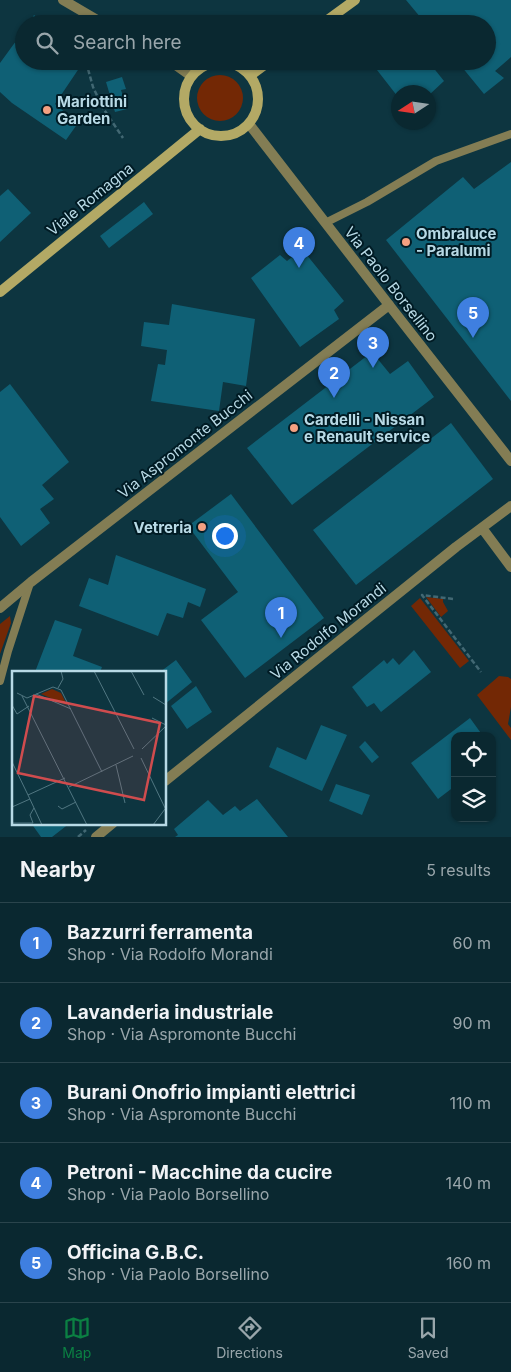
<!DOCTYPE html>
<html lang="en">
<head>
<meta charset="utf-8">
<style>
  body { margin:0; font-family:Inter,sans-serif; background:#18343c; color:#f1f3f6 }
  .controls { position:absolute; right:15px; bottom:15px; display:grid; overflow:hidden; border-radius:10px; box-shadow:0 1px 4px #0004 }
  .controls button { width:45px; height:45px; display:grid; place-items:center; padding:0; border:0; border-bottom:1px solid #2a444c; background:#0a2830; color:#f1f3f6; font:25px sans-serif }
  .compass { position:absolute; left:391px; top:85px; width:45px; height:45px; border-radius:50%; background:#0a2830; box-shadow:0 1px 4px #0004; rotate:258deg }
  .you { position:absolute; left:224px; top:535px; width:18px; height:18px; margin:-12px; border:4px solid #fff; border-radius:50%; background:#1a73e8; box-shadow:0 0 0 8px #1a73e833 }
  .badge { display:grid; place-items:center; width:32px; height:32px; border-radius:50%; background:#0b8043; color:#fff; font-size:16px; font-weight:700 }
  .pin { position:absolute; translate:-50% -41px; filter:drop-shadow(0 1px 2px #0008) }
  .pin::after { content:''; position:absolute; top:26px; width:18px; height:15px; background:inherit; clip-path:polygon(0 0,100% 0,50% 100%) }
  .list { margin:0; padding:0; list-style:none }
  h2 { display:flex; justify-content:space-between; align-items:center; height:65px; margin:0; padding:0 20px; font-size:21px }
  h2 small { font-size:16px; font-weight:400; color:#99a6ab }
  .list li { display:grid; grid-template-columns:32px 1fr auto; gap:15px; align-items:center; box-sizing:border-box; height:80px; padding:0 20px; border-top:1px solid #2a444c }
  .list b { display:block; font-size:19px; white-space:nowrap }
  .list p { margin:0; font-size:16px; white-space:nowrap; color:#99a6ab }
  .list em { font-size:16px; font-style:normal; color:#99a6ab }
  .icon { flex:none; width:28px; height:28px; fill:none; stroke:currentColor; stroke-width:2; stroke-linecap:round; stroke-linejoin:round }
  .map { position:relative; flex:none; width:511px; height:837px; overflow:hidden }
  .search { position:absolute; background:#0a2830; box-shadow:0 1px 4px #0004; left:15px; right:15px; top:15px; height:55px; display:flex; align-items:center; gap:12px; box-sizing:border-box; padding:0 18px; border-radius:28px; color:#99a6ab; font-size:19px }
  .sheet { height:465px; background:#0a2830 }
  nav { display:flex; justify-content:space-around; align-items:center; box-sizing:border-box; height:70px; border-top:1px solid #2a444c; background:#0a2830; font-size:14px; color:#99a6ab }
  nav a { display:grid; justify-items:center; gap:2px }
  nav .on { color:#0b8043 }
  .map>svg:first-child { display:block }
  .green { fill:#732805 }
  .building { fill:#0f6075 }
  .lines { fill:none; stroke-linecap:round; stroke-linejoin:round }
  .path { stroke:#426873; stroke-width:2.5; stroke-dasharray:5 2.5; stroke-linecap:butt }
  .service { stroke:#837d54; stroke-width:8 }
  .minor { stroke:#837d54; stroke-width:10 }
  .tertiary { stroke:#837d54; stroke-width:10 }
  .secondary { stroke:#b3a965; stroke-width:10 }
  .poi-dot { fill:#f3a081; stroke:#001b24; stroke-width:2 }
  .labels { text-anchor:middle; dominant-baseline:central; stroke-width:4; stroke-linejoin:round; paint-order:stroke }
  .poi-label { font-size:15px; font-weight:bold; fill:#b8dae6; stroke:#001b24; text-anchor:start }
  .street-label { font-size:15px; fill:#b8dae6; stroke:#001b24 }
  .inset-road { fill:none; stroke:#517782; stroke-width:1 }
  .view { fill:#d04c4e; fill-opacity:0.15; stroke:#d04c4e; stroke-width:2.5 }
  .inset-edge { fill:none; stroke:#b8dae6; stroke-width:2.5 }
</style>
</head>
<body>
<div class="map">
<svg width="511" height="837" viewBox="0 0 511 837">
  <rect width="100%" height="100%" fill="#0d3540"/>
  <path class="green" d="M197 98a23 23 0 1 1 46 0a23 23 0 1 1-46 0Z
    M426,597L443,599V602L448,611L441,617Z
    M420,598L469,661L460,668L411,606Z
    M10,616L11,623L0,654V624Z
    M499,676L508,677L511,679V707L508,724L511,728V740L477,695Z"/>
  <path class="building" d="M406,0H511V57L495,71L504,78L484,94L457,61H487V24H426Z
    M34,15L46,24H28Z
    M24,30V61H84L55,104L78,123L66,140L12,103L0,92V63Z
    M370,61H428L444,81L428,96V92H398V97Z
    M122,77L126,89L121,90L127,109L115,112L106,82Z
    M511,162V401L386,240L463,177L474,189Z
    M8,189L31,213L0,242V196Z
    M144,202L153,214L109,248L100,236Z
    M302,249L344,301L334,310L339,319L300,347L251,278L280,255L287,261Z
    M172,304L255,319L246,386L223,382L219,411L151,401L158,364L165,365L167,350L141,346L144,322L169,325Z
    M372,352L390,374L408,361L434,397L292,505L247,448Z
    M10,384L69,462L42,485L54,499L40,509L50,523L21,546L0,517V392Z
    M451,423L493,479L356,585L313,530Z
    M231,494L324,618L245,678L201,620L238,592L188,526Z
    M116,555L206,589L200,607L188,602L183,618L167,613L158,636L79,606L89,578L108,585Z
    M55,620L82,629L73,656L102,667L100,672H35Z
    M414,650L431,672L381,712L374,703L367,707L352,687L384,660L387,664L393,658L399,665Z
    M176,660L192,682L165,704V672H160Z
    M196,686L212,712L187,729L171,706Z
    M470,718L483,736H455V786L438,799L411,763Z
    M321,725L347,735L322,791L269,767L277,747L306,760Z
    M365,741L379,757L372,763L359,747Z
    M336,784L370,795L362,815L329,801Z
    M257,799L288,837H175L178,835L174,829L208,800L223,815L235,806L240,811Z
    M31,823H70L52,837H41Z"/>
  <g class="lines">
    <path class="path" d="M82,65L88,69L93,87L103,108L123,138
      M88,69L101,61
      M453,599L422,595L481,672
      M78,837L86,830"/>
    <path class="service" d="M325,223L367,202L436,161L511,134
      M0,681L8,651L30,583"/>
    <path class="minor" d="M389,305L511,461
      M482,528L511,567
      M165,781L456,547L511,506
      M96,837L113,823"/>
    <path class="tertiary" d="M63,0L104,24
      M170,61L191,76
      M0,608L31,582L389,305L249,124"/>
    <path class="secondary" d="M322,24L355,0
      M184 99a37 37 0 1 1 74 0a37 37 0 1 1-74 0Z
      M251,75L270,61
      M0,292L200,129"/>
  </g>
  <g class="poi-dot">
    <circle cx="47" cy="110" r="5"/>
    <circle cx="406" cy="242" r="5"/>
    <circle cx="294" cy="428" r="5"/>
    <circle cx="202" cy="527" r="5"/>
  </g>
  <g class="labels">
    <g class="poi-label">
      <text x="57" y="101">Mariottini<tspan x="57" dy="17">Garden</tspan></text>
      <text x="416" y="233">Ombraluce<tspan x="416" dy="17">- Paralumi</tspan></text>
      <text x="304" y="419">Cardelli - Nissan<tspan x="304" dy="17">e Renault service</tspan></text>
      <text x="192" y="527" text-anchor="end">Vetreria</text>
    </g>
    <g class="street-label">
      <text transform="translate(90 199) rotate(-39)">Viale Romagna</text>
      <text transform="translate(391 284) rotate(52)">Via Paolo Borsellino</text>
      <text transform="translate(185 444) rotate(-38)">Via Aspromonte Bucchi</text>
      <text transform="translate(328 631) rotate(-39)">Via Rodolfo Morandi</text>
    </g>
  </g>
  <g transform="translate(12 671)">
    <rect width="154" height="154" fill="#0d3540"/>
    <path d="M40,18L49,22L55,34L29,23Z" fill="#732805"/>
    <path class="inset-road" d="M82,0L122,78M119,0L132,24M46,17L51,8L49,0M5,22L15,27L41,16L49,19L90,101M24,23L59,38M10,25L75,154M141,26L154,34M0,34L5,43L17,35M140,47L154,54M130,78L154,55M129,87L154,139M0,91L16,124L53,107M104,94L113,132M57,116L121,85M16,124L30,154M46,135L50,138L64,131M0,136L18,128M0,152H21L18,144L22,137M141,154L153,138"/>
    <path class="view" d="M22,25L148,52L132,129L6,102Z"/>
    <rect width="154" height="154" class="inset-edge"/>
  </g>
</svg>
<div class="controls">
<button><svg class="icon" aria-label="locate" viewBox="0 0 24 24"><circle cx="12" cy="12" r="6"/><path d="M12 2v4M12 18v4M2 12h4M18 12h4"/></svg></button>
<button><svg class="icon" aria-label="layers" viewBox="0 0 24 24"><path d="M12 4l9 5-9 5-9-5zM3 14l9 5 9-5"/></svg></button>
</div>
<svg class="compass" viewBox="-18 -18 36 36"><path d="M0-13l5 13h-10z" fill="#e53935"/><path d="M0 13l5-13h-10z" fill="#99a6ab"/></svg>
<div class="you"></div>
<div class="pin badge" style="left:281px;top:638px;background:#3f7fe0">1</div>
<div class="pin badge" style="left:334px;top:398px;background:#3f7fe0">2</div>
<div class="pin badge" style="left:373px;top:368px;background:#3f7fe0">3</div>
<div class="pin badge" style="left:299px;top:268px;background:#3f7fe0">4</div>
<div class="pin badge" style="left:473px;top:338px;background:#3f7fe0">5</div>
<div class="search"><svg class="icon" aria-label="search" viewBox="0 0 24 24"><circle cx="10" cy="10" r="6"/><path d="M15 15l6 6"/></svg>Search here</div>
</div>
<section class="sheet">
<h2>Nearby<small>5 results</small></h2>
<ul class="list">
<li><span class="badge" style="background:#3f7fe0">1</span><div><b>Bazzurri ferramenta</b><p>Shop · Via Rodolfo Morandi</p></div><em>60 m</em></li>
<li><span class="badge" style="background:#3f7fe0">2</span><div><b>Lavanderia industriale</b><p>Shop · Via Aspromonte Bucchi</p></div><em>90 m</em></li>
<li><span class="badge" style="background:#3f7fe0">3</span><div><b>Burani Onofrio impianti elettrici</b><p>Shop · Via Aspromonte Bucchi</p></div><em>110 m</em></li>
<li><span class="badge" style="background:#3f7fe0">4</span><div><b>Petroni - Macchine da cucire</b><p>Shop · Via Paolo Borsellino</p></div><em>140 m</em></li>
<li><span class="badge" style="background:#3f7fe0">5</span><div><b>Officina G.B.C.</b><p>Shop · Via Paolo Borsellino</p></div><em>160 m</em></li>
</ul>
</section>
<nav>
<a class="on"><svg class="icon" aria-label="map" viewBox="0 0 24 24"><path d="M3 6l6-2 6 2 6-2v14l-6 2-6-2-6 2zM9 4v14M15 6v14"/></svg>Map</a>
<a><svg class="icon" aria-label="directions" viewBox="0 0 24 24"><path d="M12 3l9 9-9 9-9-9zM9 14v-3h6M13 9l2 2-2 2"/></svg>Directions</a>
<a><svg class="icon" aria-label="saved" viewBox="0 0 24 24"><path d="M7 4h10v16l-5-4-5 4z"/></svg>Saved</a>
</nav>
</body>
</html>
